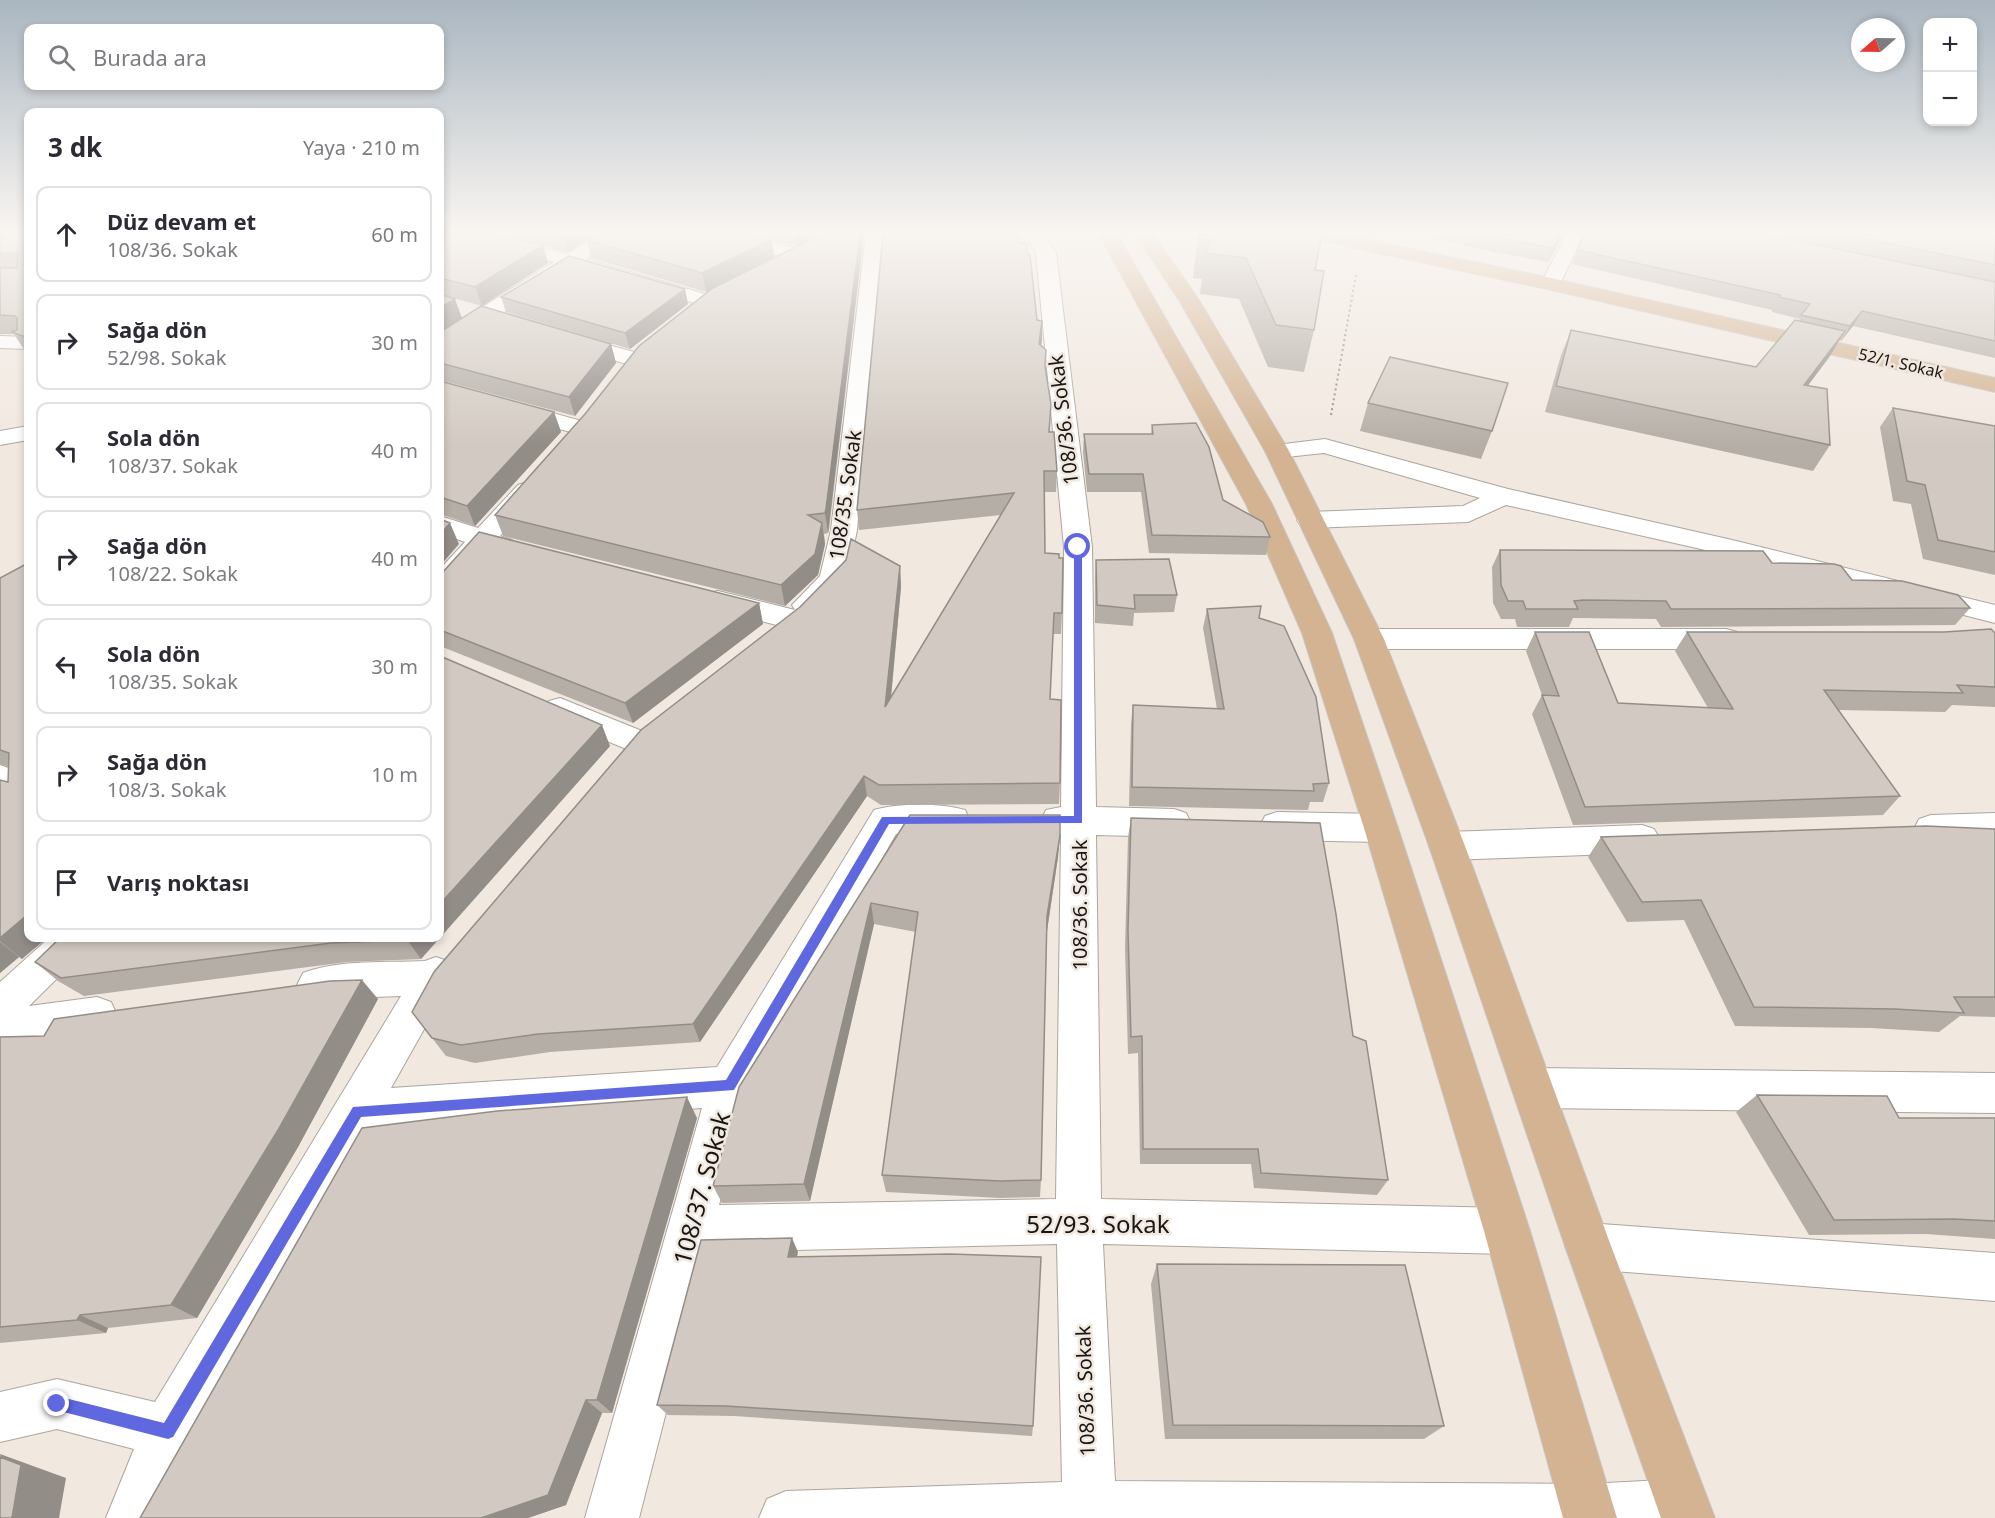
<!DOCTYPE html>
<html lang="tr">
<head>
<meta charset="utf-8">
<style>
  body { margin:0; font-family:"Noto Sans",sans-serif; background:#f2f2f3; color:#2b2b33 }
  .controls { position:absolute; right:18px; top:18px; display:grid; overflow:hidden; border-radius:12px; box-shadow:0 3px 9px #0003 }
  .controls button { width:54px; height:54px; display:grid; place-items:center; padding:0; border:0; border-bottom:2px solid #e1e1e2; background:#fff; color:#2b2b33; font:30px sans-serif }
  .compass { position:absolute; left:1851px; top:18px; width:54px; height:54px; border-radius:50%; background:#fff; box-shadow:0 3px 9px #0003; rotate:250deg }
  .stop { position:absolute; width:18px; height:18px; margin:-14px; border:4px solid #6068e0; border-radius:50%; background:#fff }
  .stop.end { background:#6068e0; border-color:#fff; box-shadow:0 2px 6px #0008 }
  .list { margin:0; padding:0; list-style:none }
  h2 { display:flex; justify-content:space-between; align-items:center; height:78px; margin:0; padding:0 24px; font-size:26px }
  h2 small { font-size:20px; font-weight:400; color:#7c7c81 }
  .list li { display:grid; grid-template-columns:39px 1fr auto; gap:18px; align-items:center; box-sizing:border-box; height:96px; margin:0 12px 12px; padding:0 12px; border:2px solid #e1e1e2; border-radius:12px }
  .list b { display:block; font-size:22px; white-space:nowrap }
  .list p { margin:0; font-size:20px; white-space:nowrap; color:#7c7c81 }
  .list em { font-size:20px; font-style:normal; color:#7c7c81 }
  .icon { flex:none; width:33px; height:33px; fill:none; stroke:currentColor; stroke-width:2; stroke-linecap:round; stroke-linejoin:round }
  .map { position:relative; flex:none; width:1995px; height:1518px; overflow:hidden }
  .search { position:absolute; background:#fff; box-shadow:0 3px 9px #0003; left:24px; top:24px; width:420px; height:66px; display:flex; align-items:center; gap:15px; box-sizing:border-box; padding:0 21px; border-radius:12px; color:#7c7c81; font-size:22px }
  .panel { position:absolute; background:#fff; box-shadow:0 3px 9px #0003; left:24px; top:108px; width:420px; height:834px; border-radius:12px }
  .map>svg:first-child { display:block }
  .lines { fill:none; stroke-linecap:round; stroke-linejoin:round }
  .minor-casing { stroke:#aca59d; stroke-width:2 }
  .major-casing { stroke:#c8c7c6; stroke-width:2 }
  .path { stroke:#938c87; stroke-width:2; stroke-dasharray:2 3; stroke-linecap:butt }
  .minor { fill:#fff; fill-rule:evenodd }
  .major { fill:#d3b392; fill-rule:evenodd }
  .wall { fill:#b5aea7 }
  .shaded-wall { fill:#938d88 }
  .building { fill:#d2cac2; stroke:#938d88; stroke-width:1.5 }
  .route { fill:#6068e0 }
  .labels { text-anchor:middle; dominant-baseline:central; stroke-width:5; stroke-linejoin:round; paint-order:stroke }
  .far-street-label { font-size:16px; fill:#181513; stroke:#f1e8e0 }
  .street-label { font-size:20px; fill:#181513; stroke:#f1e8e0 }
  .near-street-label { font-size:24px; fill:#181513; stroke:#f1e8e0 }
</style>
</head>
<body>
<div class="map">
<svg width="1995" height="1518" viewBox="0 0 1995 1518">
  <rect width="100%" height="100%" fill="#f1e8e0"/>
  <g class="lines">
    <defs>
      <path id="minor" d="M453,234H484L568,254L600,234H622L620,238L586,259L715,297L718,301L715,305L708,307L573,268L448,348L440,349V334L554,262L455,238Z
        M702,234H734L804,250L807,254L804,258L797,260L704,238Z
        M866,234H884L857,530L847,579L816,612L803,614L807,619L802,626L792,629L708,607L704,600L708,593L718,591L795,610L792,605L820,576L831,530Z
        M1025,234H1043L1056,253L1092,547L1096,807L1174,809L1186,813L1191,823L1186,833L1174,837L1096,835L1101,1199L1507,1208L1523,1215L1530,1231L1523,1247L1507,1254L1103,1244L1115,1481L1587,1484L1683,1479L1702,1487L1710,1506L1705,1518H759L767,1499L786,1491L1062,1482L1057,1244L707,1252L639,1518H585L702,1108L367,1131L187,1446L160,1518H106L134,1449L57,1429L0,1442V1392L57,1379L155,1402L401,996L347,998L317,1002L303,997L297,985L303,973C341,959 385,963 425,961L436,957L450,962L455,974L391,1088L717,1067L874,810C897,803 942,803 965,810L970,820L965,830L953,834H896L748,1092L719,1205L1056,1199L1061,834L1046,830L1041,820L1046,810L1061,807L1064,547L1036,253Z
        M1566,234H1584L1558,288H1544L1541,284Z
        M570,335L642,354L645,359L642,364L634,366L562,346L559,341L562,336Z
        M0,336L28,337V349L0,348Z
        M440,382L589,423L593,428L589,433L581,435L440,396Z
        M28,426V440L0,445V431Z
        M1325,439L1508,489L1732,540L1995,605V623L1732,556L1506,505L1468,522L1310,528L1301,526L1297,520L1301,514L1310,512L1463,506L1480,498L1324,453L1277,458L1268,456L1265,451L1268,446Z
        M527,482L536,485L540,490L500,536L512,540L516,546L512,552L502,554L488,550L450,592L440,595V569L465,542L440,533V516L478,528L518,485Z
        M1369,629H1726L1737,632L1741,639L1737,646L1726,649H1369L1358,646L1354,639L1358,632Z
        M560,698L647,733L652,741L647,749L636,753L549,717L544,709L549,701Z
        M0,765L28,775V801L0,791Z
        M1277,812L1381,814L1393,818L1398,828L1393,838L1381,842L1277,840L1265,836L1260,826L1265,816Z
        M1995,813V841L1931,843L1919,839L1914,829L1919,819L1931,815Z
        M1642,825L1654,829L1660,839L1654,849L1642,853L1447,860L1434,856L1429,846L1434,836L1447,832Z
        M49,938H93L87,949L29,1006L97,997L111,1002L117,1015L111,1028L97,1033L0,1046V982Z
        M1533,1068L1995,1073V1113L1533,1108L1518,1102L1512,1088L1518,1074Z
        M1588,1223L1995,1253V1301L1588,1269L1572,1262L1565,1246L1572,1230Z"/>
      <path id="major" d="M1099,234H1117L1272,504L1332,633L1398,828L1530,1231L1617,1518H1563L1484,1231L1364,828L1302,633L1246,504Z
        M1135,234H1153L1199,300L1289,451L1384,639L1465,846L1611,1246L1715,1518H1661L1565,1246L1429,846L1354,639L1265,451L1179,300Z
        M1307,234H1341L1551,278L1995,378V392L1551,290L1316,240L1309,238Z"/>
    </defs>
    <use href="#minor" class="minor-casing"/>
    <use href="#major" class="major-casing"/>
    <path class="path" d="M1331,415L1356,275"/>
    <use href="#minor" class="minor"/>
    <use href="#major" class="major"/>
  </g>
  <path class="wall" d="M0,234H28V352L25,351L14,334H0Z
    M440,234H596L568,252L543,246L548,263L482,306L450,297L462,318L611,344L616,363L575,416L440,380Z
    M597,234H820L797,246L772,240L774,257L706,292L591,258L587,240Z
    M822,234H864L829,530L828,533L824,534L825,544L818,575L785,606L503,536L495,515Z
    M1200,234L1315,270L1314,330L1304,372L1268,367L1239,299L1200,294L1202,279L1193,278L1198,238Z
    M1423,234H1564L1548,262L1463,246V244L1432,239L1433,235Z
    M1768,234H1995V358L1853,326L1841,341H1839L1830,356L1808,385L1830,445L1813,471L1545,412L1561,355L1571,330L1756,367L1800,319L1772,312V310L1572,264L1577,250Z
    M1019,243L1042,340L1041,345L1045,366L1050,432L1057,471L1056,492H1044L1045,553L1062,613L1061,634H1053L1050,699L1060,783L1059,804L881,805L867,796L700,1042L550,1052L475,1063L446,1056L432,1038L900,566L901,587L891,699L1001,515L859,530L857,510Z
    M501,297L688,304L630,349L506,312Z
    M440,381L554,412L561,432L475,526L440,514Z
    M1368,403L1492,431L1481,459L1360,431Z
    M1893,408L1995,426V575L1923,559L1911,504L1893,501L1880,427Z
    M1152,425L1223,500L1270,537L1266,555L1149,553L1141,492H1087L1083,452L1084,434H1151Z
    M1500,550L1772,563L1852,580L1970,608L1955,625L1661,627L1656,619L1575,618H1573L1569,627H1517L1515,619H1501L1493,603L1492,567Z
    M1096,560L1177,595L1174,612L1134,613L1133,626L1095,623V578Z
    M28,563V938L22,959L19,957L0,973V780L8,782L9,767L0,764V578Z
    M440,573L759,603L763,624L633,723L440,646Z
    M1207,609L1259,618L1329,783L1323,802H1310L1308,810L1129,806L1131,724L1133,705L1217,709L1203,628Z
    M1535,632L1618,703L1708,708L1675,651L1687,632L1995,633V707L1952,705L1945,712L1838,710L1900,796L1883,815L1573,825L1532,714L1542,695L1526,651Z
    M610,746L421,959L347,962L84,996L58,981L35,962Z
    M910,815L1060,835L1058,857L1047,931L1041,1180L1040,1197L1000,1198L886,1192L882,1175L916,932L874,924L810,1201L722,1203L713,1186Z
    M1131,818L1353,1036L1388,1180L1377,1195L1254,1188L1251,1164H1140L1138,1053L1128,1054L1125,948L1128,837Z
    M1995,829V1017L1960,1016L1939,1032L1871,1028L1735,1026L1684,920L1627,922L1588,857L1601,837Z
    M378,999L298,1147L197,1318L108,1328L106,1333L0,1343V1037L44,1036Z
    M1757,1095L1899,1118H1995V1239L1926,1234L1809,1235L1736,1112Z
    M697,1118L612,1413H602L566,1505L528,1518H140Z
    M798,1252L797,1257L1033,1426L1032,1436L734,1416L668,1415L657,1405Z
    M1157,1264L1444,1426L1424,1439H1165L1151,1284Z"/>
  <path class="shaded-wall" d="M0,234H14L0,244Z
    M562,234H596L568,252Z
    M795,234H820L797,246Z
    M860,234H864L828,533L825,513Z
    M1561,234H1564L1548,262L1553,248Z
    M772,239L774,257L706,292L702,273Z
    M543,245L548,263L482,306L475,287Z
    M685,289L688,304L630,349L625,333Z
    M455,299L462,318L440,332V308Z
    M1862,311L1853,326L1841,341L1850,326Z
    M1042,321V340L1039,363V344Z
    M1845,331L1830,356L1789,411L1804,385Z
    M611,344L616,363L575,416L569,397Z
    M554,412L561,432L475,526L467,506Z
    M450,523L459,544L440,566V535Z
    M822,523L825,544L818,575L785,606L781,585Z
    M900,566L901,587L888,728L885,707Z
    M759,603L763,624L633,723L625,703Z
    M602,725L610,746L421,959L407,940L409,938H440V904Z
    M864,776L867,796L700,1042L693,1024Z
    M1060,835L1058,857L1046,937L1047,916Z
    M871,903L874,924L810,1201L804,1184Z
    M26,916L28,918V938H47L22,959L0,941V938Z
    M0,942L19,957L0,973Z
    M362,980L378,999L298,1147L197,1318L171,1305Z
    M687,1097L697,1118L612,1413L597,1400Z
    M792,1238L798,1252L793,1270L788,1257Z
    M80,1315L108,1328L106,1333L77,1320Z
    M586,1400L602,1413L566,1505L528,1518H481Z
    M0,1454L66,1478L59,1518H12Z"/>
  <path class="building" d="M9,234H28V338L12,332L17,330V318L15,316L0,315V268H17L18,253H0V241Z
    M440,234H496L543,245L475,287L440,278Z
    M597,234H750L772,239L702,273L587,240Z
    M822,234H860L826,509L825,513L808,515L822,523L815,554L781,585L495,515L585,414L639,346L713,288Z
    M883,234H1019V243H1026L1028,255H1030L1037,320L1042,321L1039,344L1046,350L1045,366L1051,404L1049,432H1054L1057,471H1044L1045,553L1059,554V558H1063L1062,613H1054L1050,699L1061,700L1060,783L879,785L864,776L693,1024L538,1034L461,1045L432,1038L412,1012L434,972L641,730L800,607L846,560L851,539L900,566L885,707L1014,493L857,510Z
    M1200,234H1322L1315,270L1324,271L1314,330L1276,325L1246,258L1206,253L1210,240L1198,238Z
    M1476,234H1561L1553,248Z
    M1585,234H1766L1995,282V341L1862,311L1850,326L1801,315L1810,304L1779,297L1780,295L1577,250Z
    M1842,234H1995V265Z
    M569,256L685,289L625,333L501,297Z
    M440,294L455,299L440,308Z
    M481,306L611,344L569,397L440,363V331H442Z
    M1795,320L1845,331L1804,385L1827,389L1830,445L1556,386L1571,330L1756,367Z
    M1390,357L1508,383L1492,431L1368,403Z
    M440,381L554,412L467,506L440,497Z
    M1893,408L1995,426V552L1938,540L1925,485L1907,481Z
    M1196,423L1209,447L1223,500L1263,522L1270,537L1152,535L1143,474H1089L1084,434H1153L1152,425Z
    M440,519L450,523L440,535Z
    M479,532L759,603L625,703L440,630V573H442Z
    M1500,550L1763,551L1772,563L1834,564L1841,566L1852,580L1902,581L1958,595L1970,608L1671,609L1666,601L1584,600L1574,601L1578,609H1526L1523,601H1508L1501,585Z
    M1169,559L1177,595H1134L1135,609L1097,605L1096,560Z
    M28,563V916H26L0,938V780L8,782L9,753L0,750V578Z
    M1261,606L1259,618L1284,626L1316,697L1329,783L1313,784L1314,791L1132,787L1133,705L1224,709L1207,609Z
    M1991,629L1995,633V687L1957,685L1963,693L1824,690L1900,796L1585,807L1542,695L1559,696L1535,632H1589L1618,703L1733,709L1687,632H1944Z
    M440,656L602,725L440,904Z
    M910,815H1060V835L1047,916L1041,1180L1000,1181L882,1175L918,912L871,903L804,1184L713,1186L739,1087Z
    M1131,818L1320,823L1336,914L1353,1036L1366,1041L1388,1180L1261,1173L1258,1149H1143L1142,1036L1131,1037L1128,930Z
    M1926,826L1995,829V997H1954L1964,1013L1895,1009L1754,1007L1701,900L1642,902L1601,837Z
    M60,938H409L407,940L331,943L61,978L35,962Z
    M362,980L278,1130L171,1305L80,1315L77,1320L0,1327V1037L44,1036L54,1019L330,981Z
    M1757,1095L1887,1096L1899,1118H1995V1221L1954,1219L1834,1220Z
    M687,1097L597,1400H586L548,1495L481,1518H140L362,1128L497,1111Z
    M792,1238L788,1257L950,1254L1041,1257L1033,1426L726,1406L657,1405L701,1240Z
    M1157,1264L1405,1265L1444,1426L1173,1425Z
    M0,1457L21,1465L12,1518H0Z"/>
  <linearGradient id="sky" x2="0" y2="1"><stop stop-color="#aab6c0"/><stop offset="0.52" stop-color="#f9f5f1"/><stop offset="1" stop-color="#f9f5f1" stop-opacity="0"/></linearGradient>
  <rect width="1995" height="446" fill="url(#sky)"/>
  <path class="route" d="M1078,545L1082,547V823L889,824L734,1090L361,1117L173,1437L168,1439L52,1409L50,1404L52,1398L57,1396L164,1423L353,1107L726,1080L882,817L1074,816V547Z"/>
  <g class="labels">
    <g class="far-street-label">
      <text transform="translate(1901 363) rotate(13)">52/1. Sokak</text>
    </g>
    <g class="street-label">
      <text transform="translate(1063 420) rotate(-97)">108/36. Sokak</text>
      <text transform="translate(845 495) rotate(-82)">108/35. Sokak</text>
      <text transform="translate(1079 905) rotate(-90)">108/36. Sokak</text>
      <text transform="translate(1085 1391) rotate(-92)">108/36. Sokak</text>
    </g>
    <g class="near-street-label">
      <text transform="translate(701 1188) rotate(-75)">108/37. Sokak</text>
      <text x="1098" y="1223">52/93. Sokak</text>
    </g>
  </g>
</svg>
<div class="controls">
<button>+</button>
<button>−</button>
</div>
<svg class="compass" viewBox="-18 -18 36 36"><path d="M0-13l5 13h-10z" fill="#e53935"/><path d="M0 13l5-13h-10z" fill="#7c7c81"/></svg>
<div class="stop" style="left:1078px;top:547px"></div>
<div class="stop end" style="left:57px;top:1404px"></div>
<div class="search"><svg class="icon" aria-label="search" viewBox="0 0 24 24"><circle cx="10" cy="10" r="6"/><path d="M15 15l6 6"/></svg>Burada ara</div>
<section class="panel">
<h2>3 dk<small>Yaya · 210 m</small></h2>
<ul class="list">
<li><svg class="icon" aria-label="ahead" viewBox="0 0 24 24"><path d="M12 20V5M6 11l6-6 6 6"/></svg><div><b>Düz devam et</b><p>108/36. Sokak</p></div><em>60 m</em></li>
<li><svg class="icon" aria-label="right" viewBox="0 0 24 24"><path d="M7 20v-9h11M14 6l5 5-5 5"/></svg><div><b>Sağa dön</b><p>52/98. Sokak</p></div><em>30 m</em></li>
<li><svg class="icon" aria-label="left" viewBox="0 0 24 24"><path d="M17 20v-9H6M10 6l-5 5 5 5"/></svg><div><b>Sola dön</b><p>108/37. Sokak</p></div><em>40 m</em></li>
<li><svg class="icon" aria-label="right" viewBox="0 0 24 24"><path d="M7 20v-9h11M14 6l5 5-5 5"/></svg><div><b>Sağa dön</b><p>108/22. Sokak</p></div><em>40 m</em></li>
<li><svg class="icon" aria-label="left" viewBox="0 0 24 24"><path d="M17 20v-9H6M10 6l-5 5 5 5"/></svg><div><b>Sola dön</b><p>108/35. Sokak</p></div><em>30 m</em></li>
<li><svg class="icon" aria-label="right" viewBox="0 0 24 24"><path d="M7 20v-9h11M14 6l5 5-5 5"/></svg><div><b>Sağa dön</b><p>108/3. Sokak</p></div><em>10 m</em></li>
<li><svg class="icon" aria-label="arrive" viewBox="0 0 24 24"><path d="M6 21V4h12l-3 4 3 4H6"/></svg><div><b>Varış noktası</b></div></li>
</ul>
</section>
</div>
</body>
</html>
